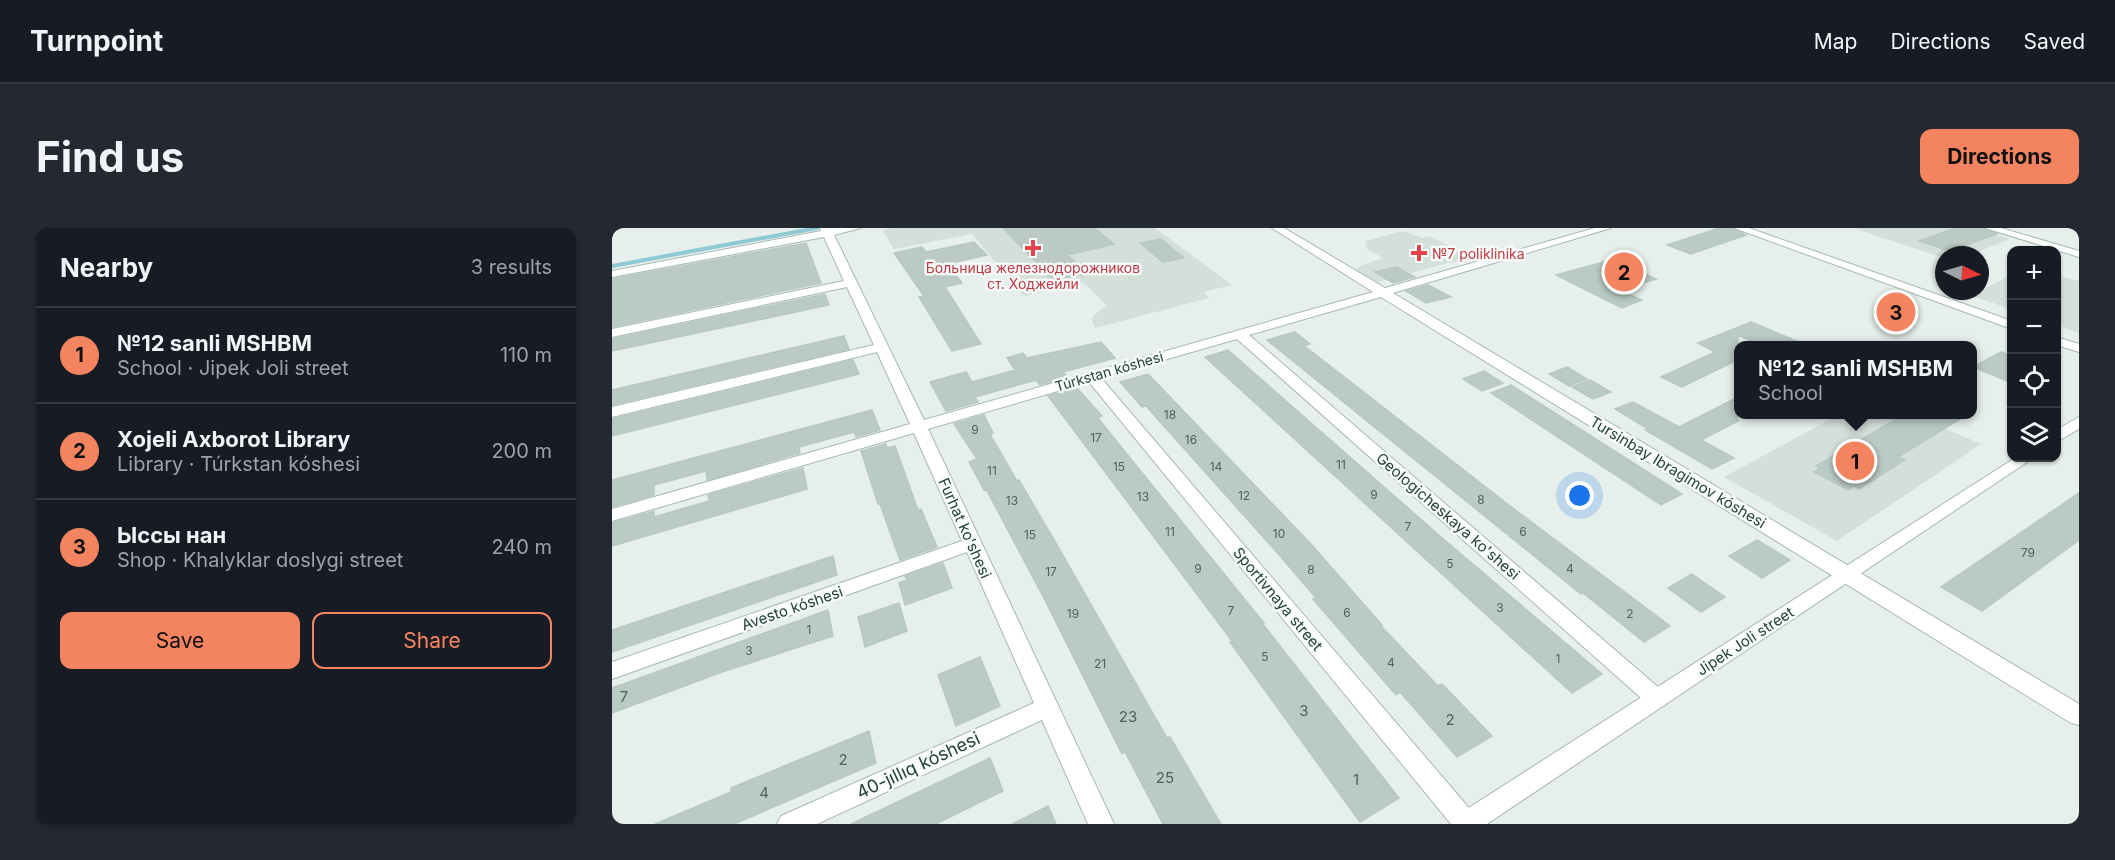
<!DOCTYPE html>
<html lang="en">
<head>
<meta charset="utf-8">
<style>
  body { margin:0; font-family:Inter,sans-serif; background:#242831; color:#f1f3f6 }
  .controls { position:absolute; right:18px; top:18px; display:grid; overflow:hidden; border-radius:12px; box-shadow:0 2px 4px #0004 }
  .controls button { width:54px; height:54px; display:grid; place-items:center; padding:0; border:0; border-bottom:2px solid #363941; background:#171b24; color:#f1f3f6; font:30px sans-serif }
  .compass { position:absolute; left:1323px; top:18px; width:54px; height:54px; border-radius:50%; background:#171b24; box-shadow:0 2px 4px #0004; rotate:95deg }
  .you { position:absolute; left:968px; top:268px; width:21px; height:21px; margin:-15px; border:4px solid #fff; border-radius:50%; background:#1a73e8; box-shadow:0 0 0 9px #1a73e833 }
  .badge { display:grid; place-items:center; width:39px; height:39px; border-radius:50%; background:#f4845f; color:#111; font-size:20px; font-weight:700 }
  .pin { position:absolute; translate:-50% -50%; border:3px solid #fff; box-shadow:0 2px 6px #0006 }
  .popup { position:absolute; left:1122px; top:113px; width:243px; height:78px; box-sizing:border-box; display:grid; place-content:center; border-radius:12px; background:#171b24; filter:drop-shadow(0 2px 4px #0005); font-size:20px; white-space:nowrap; color:#9ea1a6 }
  .popup b { font-size:22px; color:#f1f3f6 }
  .popup::after { content:''; position:absolute; left:50%; top:100%; margin-left:-12px; border:12px solid transparent; border-top-color:#171b24 }
  .list { margin:0; padding:0; list-style:none }
  h2 { display:flex; justify-content:space-between; align-items:center; height:78px; margin:0; padding:0 24px; font-size:26px }
  h2 small { font-size:20px; font-weight:400; color:#9ea1a6 }
  .list li { display:grid; grid-template-columns:39px 1fr auto; gap:18px; align-items:center; box-sizing:border-box; height:96px; padding:0 24px; border-top:2px solid #363941 }
  .list b { display:block; font-size:22px; white-space:nowrap }
  .list p { margin:0; font-size:20px; white-space:nowrap; color:#9ea1a6 }
  .list em { font-size:20px; font-style:normal; color:#9ea1a6 }
  .actions { display:flex; gap:12px; padding:18px 24px }
  .actions a { flex:1; padding:14px 0; border:2px solid #f4845f; border-radius:12px; text-align:center; font-size:21px; color:#f4845f }
  .actions .main { background:#f4845f; color:#111 }
  .icon { flex:none; width:33px; height:33px; fill:none; stroke:currentColor; stroke-width:2; stroke-linecap:round; stroke-linejoin:round }
  .map { position:relative; flex:none; width:1467px; height:596px; overflow:hidden; border-radius:12px }
  header { display:flex; align-items:center; gap:36px; box-sizing:border-box; height:84px; padding:0 30px; background:#171b24; border-bottom:2px solid #363941 }
  header strong { font-size:28px }
  nav { display:flex; gap:33px; margin-inline-start:auto; font-size:21px }
  .intro { display:flex; align-items:center; justify-content:space-between; box-sizing:border-box; height:144px; padding:0 36px }
  h1 { margin:0; font-size:42px }
  .button { padding:15px 27px; border-radius:12px; background:#f4845f; color:#111; font-size:21px; font-weight:700 }
  main { display:flex; gap:36px; padding:0 36px }
  aside { flex:1; background:#171b24; border-radius:12px; box-shadow:0 2px 4px #0004 }
  .map>svg:first-child { display:block }
  .built { fill:#d4dfda }
  .lines { fill:none; stroke-linecap:round; stroke-linejoin:round }
  .stream { stroke:#8ec9d4; stroke-width:4 }
  .building { fill:#bbcac4; stroke:#b8c9c2; stroke-width:1.5 }
  .minor-casing { stroke:#a8b8b2; stroke-width:2 }
  .tertiary-casing { stroke:#a8b8b2; stroke-width:2 }
  .minor { fill:#fff; fill-rule:evenodd }
  .tertiary { fill:#fff; fill-rule:evenodd }
  .health-dot { fill:#e0444e; stroke:#f7fbf9; stroke-width:2 }
  .labels { text-anchor:middle; dominant-baseline:central; stroke-width:5; stroke-linejoin:round; paint-order:stroke }
  .number-label { font-size:12px; fill:#4a645c }
  .far-health-label { font-size:14px; fill:#be3a42; stroke:#f7fbf9; text-anchor:start }
  .far-street-label { font-size:14px; fill:#24423a; stroke:#f7fbf9 }
  .street-label { font-size:15px; fill:#24423a; stroke:#f7fbf9 }
  .near-number-label { font-size:15px; fill:#4a645c }
  .near-street-label { font-size:18px; fill:#24423a; stroke:#f7fbf9 }
</style>
</head>
<body>
<header>
<strong>Turnpoint</strong>
<nav><a>Map</a><a>Directions</a><a>Saved</a></nav>
</header>
<div class="intro"><h1>Find us</h1><a class="button">Directions</a></div>
<main>
<aside>
<h2>Nearby<small>3 results</small></h2>
<ul class="list">
<li><span class="badge">1</span><div><b>№12 sanli MSHBM</b><p>School · Jipek Joli street</p></div><em>110 m</em></li>
<li><span class="badge">2</span><div><b>Xojeli Axborot Library</b><p>Library · Túrkstan kóshesi</p></div><em>200 m</em></li>
<li><span class="badge">3</span><div><b>Ыссы нан</b><p>Shop · Khalyklar doslygi street</p></div><em>240 m</em></li>
</ul>
<div class="actions"><a class="main">Save</a><a>Share</a></div>
</aside>
<div class="map">
<svg width="1467" height="596" viewBox="0 0 1467 596">
  <rect width="100%" height="100%" fill="#e6efeb"/>
  <path class="built" d="M280,0H543L620,57L591,64L597,70L483,100L480,91L482,87L494,77L471,54L412,68L360,6L282,21L270,2Z
    M1241,0H1361L1398,11L1358,27H1332V30Z
    M791,3L810,10L818,8L858,29L766,54L743,43L748,38L771,30L755,21L753,13Z
    M1399,47V81L1357,67L1368,63Z
    M1444,47L1467,53V105L1445,97Z
    M1226,187H1301L1369,216L1225,313L1112,249Z"/>
  <g class="lines">
    <path class="stream" d="M0,38L205,0"/>
  </g>
  <path class="building" d="M391,0H483L502,16L455,27L476,45L442,53Z
    M1107,0H1120L1134,7L1079,26L1055,17Z
    M1344,0H1371L1385,6L1338,23L1307,13Z
    M549,11L572,30L551,34L528,15Z
    M362,14L375,27L335,36L350,55L333,59L369,116L340,123L307,69L312,68L282,25L310,19L314,24Z
    M194,15L209,55L0,99V51Z
    M1002,31L1044,51L1007,62L1030,72L1010,80L944,47Z
    M784,39L803,49L781,55L763,44Z
    M816,57L839,69L814,75L794,63Z
    M213,66L217,77L0,123V111Z
    M1139,94L1194,117H1148L1126,107V135L1123,133L1070,159L1049,149L1103,124L1086,115Z
    M683,104L698,116L692,118L699,123L902,281L1058,398L1032,414L971,365L969,366L655,112Z
    M232,108L237,121L0,177V162Z
    M489,114L503,130L451,144L456,149L428,157L424,152L363,169L366,174L334,183L318,154L354,144L360,154L403,142L395,130L411,125L415,130Z
    M616,122L829,309L990,446L960,465L593,129Z
    M1389,124L1400,128V155L1361,139Z
    M241,132L247,146L0,208V191Z
    M955,139L975,151L957,158L937,146Z
    M872,143L891,155L870,163L851,151Z
    M536,146L698,315L770,397L769,398L826,458L830,456L880,508L845,529L788,464L784,467L701,371L704,370L669,329L534,178L530,179L508,154Z
    M978,152L999,164L981,171L960,159Z
    M899,157L965,199L1070,266L1049,277L879,165Z
    M465,160L490,188L486,190L510,220L652,395H650L787,570L748,594L618,414L620,413L436,168Z
    M1126,169V193L1089,212L1122,230L1100,241L1033,202L1036,201L1003,181L1021,174L1067,199Z
    M260,182L268,202L244,209L242,204L187,219L188,225L95,252L94,243L42,257V267L0,279V252Z
    M1293,186H1356L1286,229L1293,232L1247,261L1242,258L1236,262L1202,244L1208,240L1204,238Z
    M372,187L381,205L378,206L405,253L407,252L445,317L555,510L558,509L609,596H551L513,524L510,526L433,372L374,261L372,262L357,234L365,231L342,196Z
    M274,216L275,220L283,218L306,282L309,281L325,319L288,332L268,276H266L249,223Z
    M191,240L195,261L0,318V295L42,283V289L97,273L96,267Z
    M1467,265V312L1370,383L1329,359Z
    M1145,312L1178,332L1150,350L1117,328Z
    M221,328L225,347L0,424V402Z
    M331,335L340,360L293,377L287,355L295,352L293,348Z
    M1080,346L1113,369L1089,384L1056,360Z
    M287,375L295,403L253,419L246,389Z
    M216,382L221,408L110,444L0,485V460Z
    M368,429L388,478L344,498L326,447Z
    M257,503L264,535L122,596H43L119,564V560Z
    M378,530L391,563L324,596H239Z
    M436,578L444,596H400Z"/>
  <g class="lines">
    <defs>
      <path id="minor" d="M208,0H249L222,7L312,192L761,64L660,0H672L773,60L983,0H999L781,65L1467,476V497L1459,495L769,69L637,107L1053,465L1056,471L1053,477L1045,480L1037,477L625,111L489,150L863,587L866,596H839L477,154L316,201L502,596H476L430,492L205,596H165L169,588L422,475L355,324L0,451V434L350,313L302,205L0,293V281L298,196L265,124L0,189V179L262,117L235,59L0,109V101L232,53L212,9L0,49V43L209,3Z
        M1373,0H1389L1467,23V29Z"/>
      <path id="tertiary" d="M1122,0H1137L1400,93V101Z
        M1444,109L1467,116V124L1444,117Z
        M1467,189V201L1444,214V202Z
        M1403,230H1421L875,596H840L844,588Z"/>
    </defs>
    <use href="#minor" class="minor-casing"/>
    <use href="#tertiary" class="tertiary-casing"/>
    <use href="#minor" class="minor"/>
    <use href="#tertiary" class="tertiary"/>
  </g>
  <g class="health-dot">
    <path d="M418 11h6v6h6v6h-6v6h-6v-6h-6v-6h6z"/>
    <path d="M804 16h6v6h6v6h-6v6h-6v-6h-6v-6h6z"/>
  </g>
  <g class="labels">
    <g class="number-label">
      <text x="558" y="186">18</text>
      <text x="363" y="201">9</text>
      <text x="484" y="209">17</text>
      <text x="579" y="211">16</text>
      <text x="729" y="236">11</text>
      <text x="507" y="238">15</text>
      <text x="604" y="238">14</text>
      <text x="380" y="242">11</text>
      <text x="762" y="266">9</text>
      <text x="632" y="267">12</text>
      <text x="531" y="268">13</text>
      <text x="869" y="271">8</text>
      <text x="400" y="272">13</text>
      <text x="796" y="298">7</text>
      <text x="558" y="303">11</text>
      <text x="911" y="303">6</text>
      <text x="667" y="305">10</text>
      <text x="418" y="306">15</text>
      <text x="1416" y="324">79</text>
      <text x="838" y="335">5</text>
      <text x="586" y="340">9</text>
      <text x="958" y="340">4</text>
      <text x="699" y="341">8</text>
      <text x="439" y="343">17</text>
      <text x="888" y="379">3</text>
      <text x="619" y="382">7</text>
      <text x="735" y="384">6</text>
      <text x="461" y="385">19</text>
      <text x="1018" y="385">2</text>
      <text x="197" y="401">1</text>
      <text x="137" y="422">3</text>
      <text x="653" y="428">5</text>
      <text x="946" y="430">1</text>
      <text x="779" y="434">4</text>
      <text x="488" y="435">21</text>
    </g>
    <g class="far-health-label">
      <text x="820" y="25">№7 poliklinika</text>
      <text x="421" y="39" text-anchor="middle">Больница железнодорожников<tspan x="421" dy="16">ст. Ходжейли</tspan></text>
    </g>
    <g class="far-street-label">
      <text transform="translate(497 143) rotate(-16)">Túrkstan kóshesi</text>
    </g>
    <g class="street-label">
      <text transform="translate(1066 244) rotate(31)">Tursinbay Ibragimov kóshesi</text>
      <text transform="translate(836 288) rotate(41)">Geologicheskaya ko'shesi</text>
      <text transform="translate(353 300) rotate(66)">Furhat ko'shesi</text>
      <text transform="translate(666 371) rotate(50)">Sportivnaya street</text>
      <text transform="translate(180 380) rotate(-19)">Avesto kóshesi</text>
      <text transform="translate(1133 413) rotate(-33)">Jipek Joli street</text>
    </g>
    <g class="near-number-label">
      <text x="12" y="468">7</text>
      <text x="692" y="482">3</text>
      <text x="516" y="488">23</text>
      <text x="838" y="491">2</text>
      <text x="231" y="531">2</text>
      <text x="553" y="549">25</text>
      <text x="744" y="551">1</text>
      <text x="152" y="564">4</text>
    </g>
    <g class="near-street-label">
      <text transform="translate(306 537) rotate(-25)">40-jıllıq kóshesi</text>
    </g>
  </g>
</svg>
<div class="controls">
<button>+</button>
<button>−</button>
<button><svg class="icon" aria-label="locate" viewBox="0 0 24 24"><circle cx="12" cy="12" r="6"/><path d="M12 2v4M12 18v4M2 12h4M18 12h4"/></svg></button>
<button><svg class="icon" aria-label="layers" viewBox="0 0 24 24"><path d="M12 4l9 5-9 5-9-5zM3 14l9 5 9-5"/></svg></button>
</div>
<svg class="compass" viewBox="-18 -18 36 36"><path d="M0-13l5 13h-10z" fill="#e53935"/><path d="M0 13l5-13h-10z" fill="#9ea1a6"/></svg>
<div class="you"></div>
<div class="pin badge" style="left:1243px;top:233px">1</div>
<div class="popup"><b>№12 sanli MSHBM</b>School</div>
<div class="pin badge" style="left:1012px;top:44px">2</div>
<div class="pin badge" style="left:1284px;top:84px">3</div>
</div>
</main>
</body>
</html>
